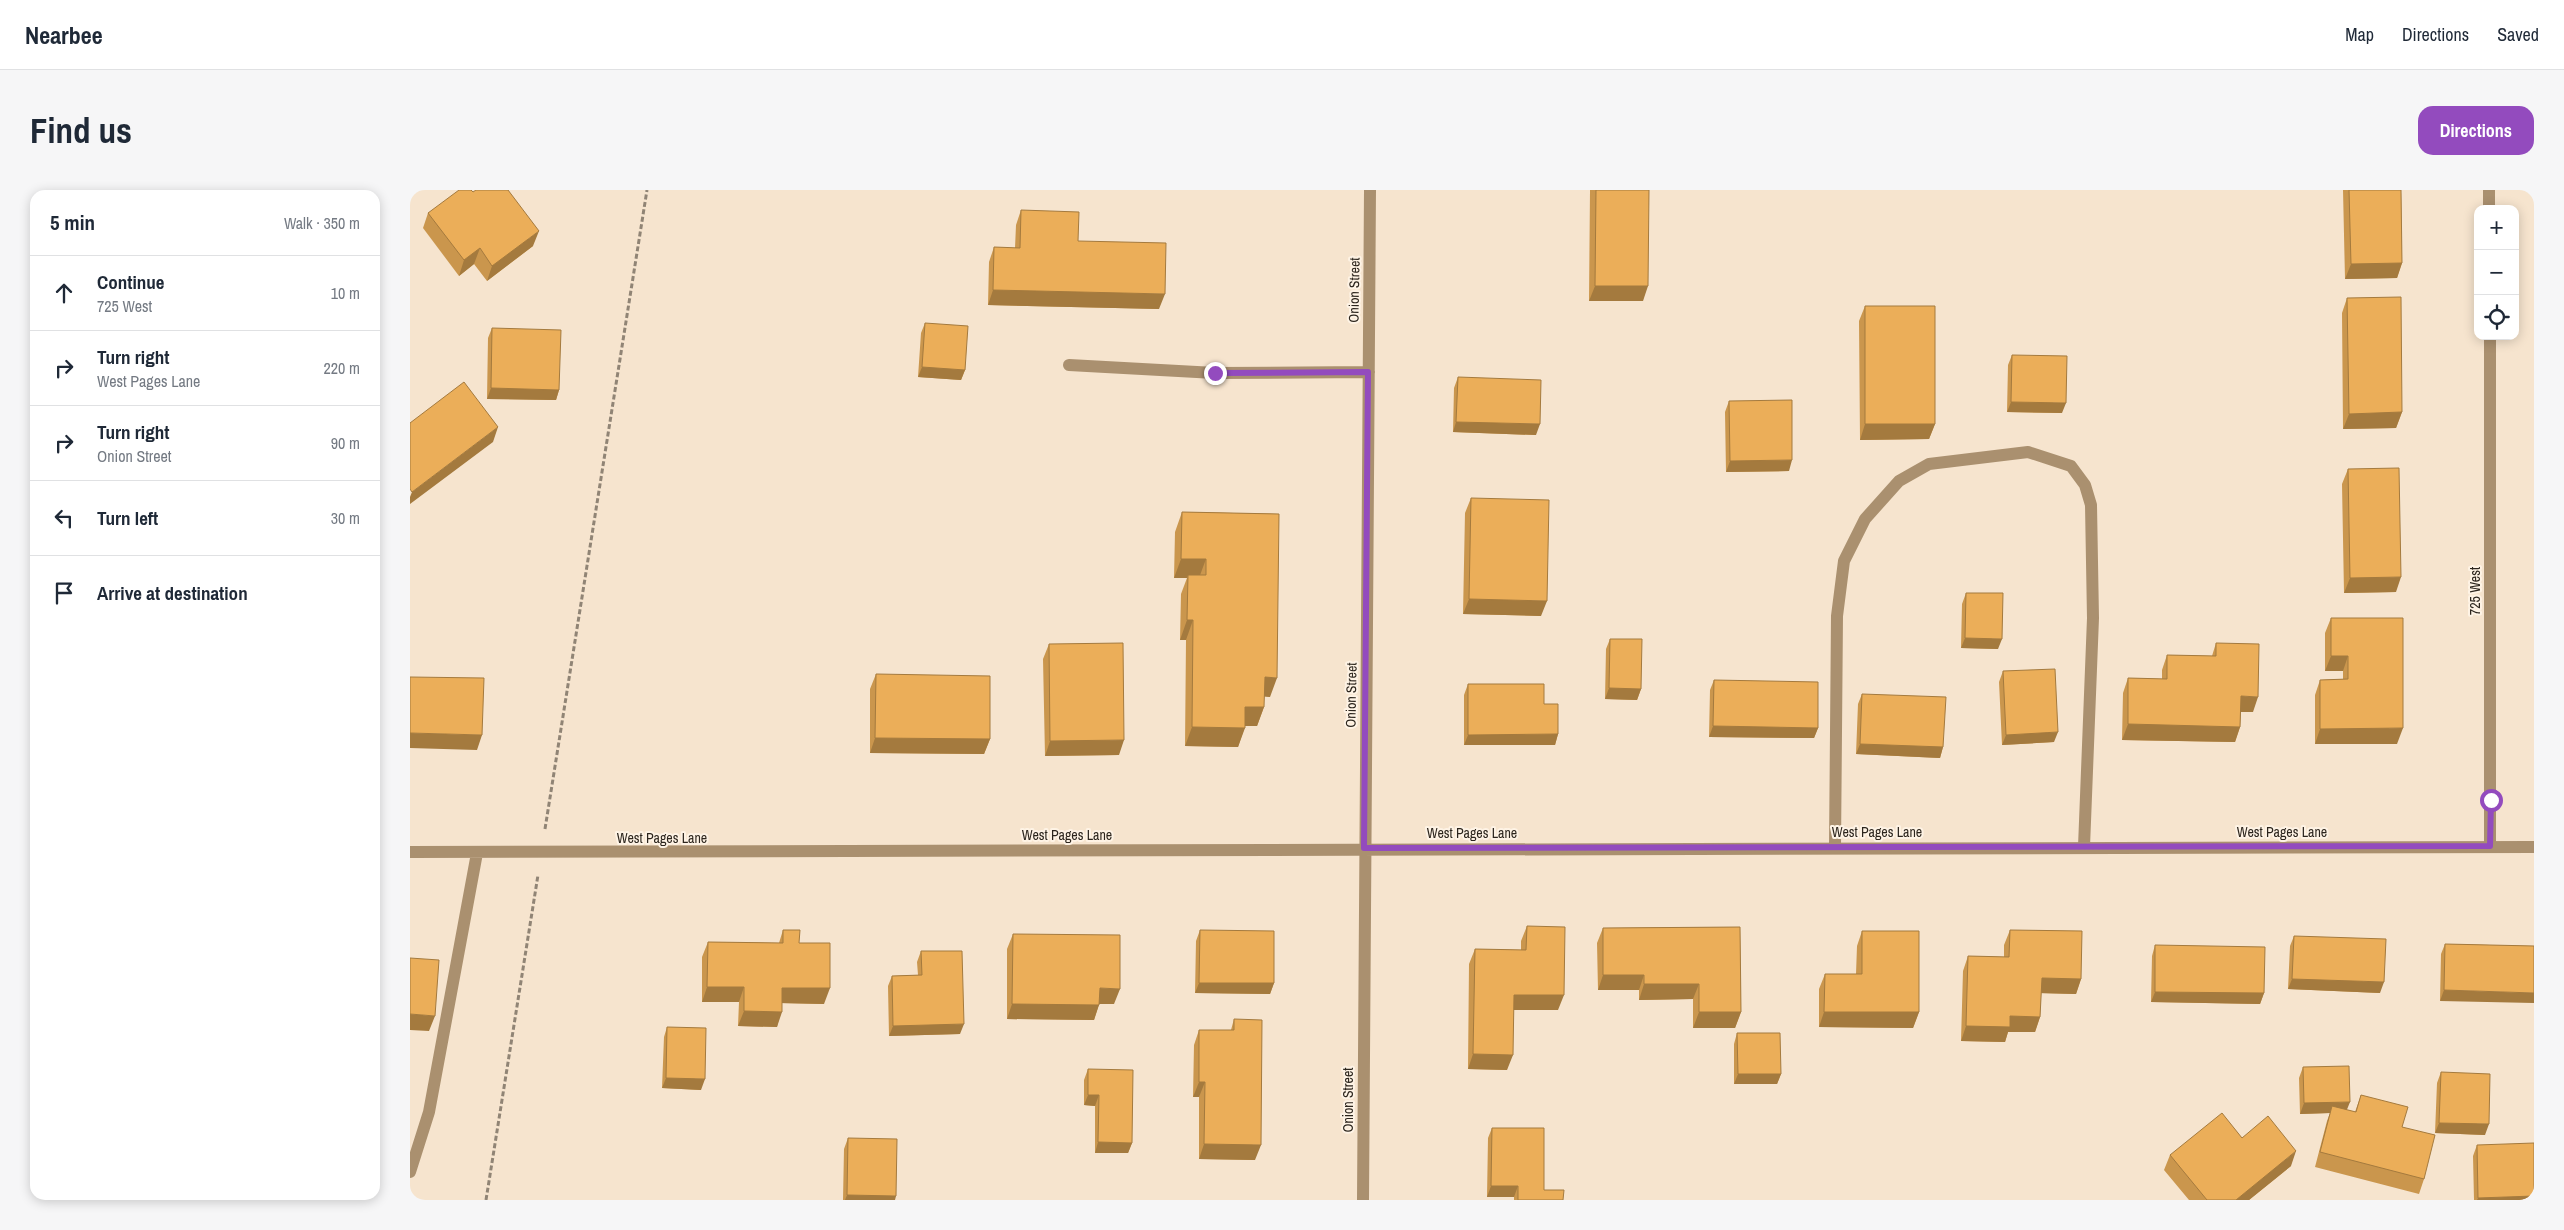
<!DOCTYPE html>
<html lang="en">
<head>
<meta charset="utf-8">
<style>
  body { margin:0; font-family:"Archivo Narrow",sans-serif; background:#f6f6f7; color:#1f2937 }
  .controls { position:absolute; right:15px; top:15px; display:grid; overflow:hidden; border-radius:10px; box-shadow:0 2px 12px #0003 }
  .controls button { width:45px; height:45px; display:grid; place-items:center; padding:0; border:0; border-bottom:1px solid #e0e1e3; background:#fff; color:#1f2937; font:25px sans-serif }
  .stop { position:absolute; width:15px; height:15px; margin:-11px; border:4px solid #934bbe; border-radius:50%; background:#fff }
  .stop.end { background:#934bbe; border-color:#fff; box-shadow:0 1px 5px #0008 }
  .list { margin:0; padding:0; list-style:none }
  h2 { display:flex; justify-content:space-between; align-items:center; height:65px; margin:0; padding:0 20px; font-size:21px }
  h2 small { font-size:16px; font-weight:400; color:#747a83 }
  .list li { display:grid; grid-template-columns:32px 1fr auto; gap:15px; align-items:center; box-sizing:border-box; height:75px; padding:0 20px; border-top:1px solid #e0e1e3 }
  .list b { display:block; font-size:19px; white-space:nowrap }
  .list p { margin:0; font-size:16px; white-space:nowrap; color:#747a83 }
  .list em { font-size:16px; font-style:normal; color:#747a83 }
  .icon { flex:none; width:28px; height:28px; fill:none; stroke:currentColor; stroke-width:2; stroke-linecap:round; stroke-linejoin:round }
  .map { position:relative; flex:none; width:2124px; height:1010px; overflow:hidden; border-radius:15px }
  header { display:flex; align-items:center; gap:30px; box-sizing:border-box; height:70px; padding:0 25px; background:#fff; border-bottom:1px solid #e0e1e3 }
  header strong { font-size:24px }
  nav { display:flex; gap:28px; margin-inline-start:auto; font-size:18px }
  .intro { display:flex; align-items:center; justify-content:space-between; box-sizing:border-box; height:120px; padding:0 30px }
  h1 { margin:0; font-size:35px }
  .button { padding:12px 22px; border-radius:15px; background:#934bbe; color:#fff; font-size:18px; font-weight:700 }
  main { display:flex; gap:30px; padding:0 30px }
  aside { flex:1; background:#fff; border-radius:15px; box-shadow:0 2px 12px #0003 }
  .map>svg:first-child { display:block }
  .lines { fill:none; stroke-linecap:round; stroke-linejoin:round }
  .path { stroke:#908475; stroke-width:3; stroke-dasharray:5 2.5; stroke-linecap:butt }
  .minor { stroke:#aa906f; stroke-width:12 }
  .wall { fill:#ca964d }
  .shaded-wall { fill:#a47a3e }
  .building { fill:#ebae59; stroke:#a47a3e }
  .route { stroke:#934bbe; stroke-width:6 }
  .labels { text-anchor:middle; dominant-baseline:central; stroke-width:4; stroke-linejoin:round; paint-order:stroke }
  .street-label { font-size:14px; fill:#2c251d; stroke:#fef3e5 }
</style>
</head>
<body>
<header>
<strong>Nearbee</strong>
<nav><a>Map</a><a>Directions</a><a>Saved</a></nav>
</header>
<div class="intro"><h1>Find us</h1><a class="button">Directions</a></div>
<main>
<aside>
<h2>5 min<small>Walk · 350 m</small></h2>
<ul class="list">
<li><svg class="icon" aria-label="ahead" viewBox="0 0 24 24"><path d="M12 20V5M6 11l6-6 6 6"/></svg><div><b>Continue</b><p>725 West</p></div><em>10 m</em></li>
<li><svg class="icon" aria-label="right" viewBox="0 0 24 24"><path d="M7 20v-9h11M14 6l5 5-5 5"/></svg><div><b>Turn right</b><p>West Pages Lane</p></div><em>220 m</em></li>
<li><svg class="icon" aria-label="right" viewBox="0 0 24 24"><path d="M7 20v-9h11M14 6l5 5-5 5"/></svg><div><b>Turn right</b><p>Onion Street</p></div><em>90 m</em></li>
<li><svg class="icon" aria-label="left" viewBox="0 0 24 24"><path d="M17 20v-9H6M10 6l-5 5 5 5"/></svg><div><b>Turn left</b></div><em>30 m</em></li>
<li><svg class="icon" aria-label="arrive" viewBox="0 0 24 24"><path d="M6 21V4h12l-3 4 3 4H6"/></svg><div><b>Arrive at destination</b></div></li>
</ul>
</aside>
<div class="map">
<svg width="2124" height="1010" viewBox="0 0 2124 1010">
  <rect width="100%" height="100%" fill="#f6e4ce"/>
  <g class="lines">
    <path class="path" d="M135,639L237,0
      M76,1010L128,685"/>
    <path class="minor" d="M2079,0V19
      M2080,146V656
      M659,175L805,183L959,182
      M1425,658L1427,426L1434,371L1455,329L1489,291L1519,274L1618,262L1661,276L1675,295L1681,315L1683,428L1674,657
      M0,662L2124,657
      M0,982L19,922L67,663
      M953,1010L960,0"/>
  </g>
  <path class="wall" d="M1180,0H1239L1233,111H1179Z
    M1933,0H1991L1992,73L1987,88L1935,89Z
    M63,2L123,56L77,91L64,74L49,86L13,38L18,23Z
    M611,20L668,51L749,119L578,115L579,72L584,57L605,58L606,35Z
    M1937,108L1992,222L1986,238L1933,239L1932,123Z
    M1455,116L1525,234L1519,249L1450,250L1449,131Z
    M515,133L555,180L551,190L508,187L511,143Z
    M82,138L149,200L146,210L77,209L78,148Z
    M1602,165L1652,223L1597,222L1598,175Z
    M1048,187L1126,245L1043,242L1044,198Z
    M1319,211L1379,281L1316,282L1315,222Z
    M1938,279L1986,402L1934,403L1932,294Z
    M1061,308L1131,426L1053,424L1055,323Z
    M772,322L869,324L860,507L854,506V517L847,536H835L828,557L775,556L776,450H770L771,404L777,388H764L765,342Z
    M1556,403L1588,459L1551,458L1552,414Z
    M1921,428L1987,554H1905V505L1910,490L1933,489V481H1915V443Z
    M1200,449L1231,499L1227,510L1195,509L1196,459Z
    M1806,453L1843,522H1831L1830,537L1825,552L1712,550L1713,503L1718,488L1752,489V480L1757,465L1802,466Z
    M639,454L709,565L635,566L633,469Z
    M1593,481L1644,552L1592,555L1589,492Z
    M466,484L580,549L574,564L460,563V499Z
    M1304,490L1408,538L1404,548L1299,547L1300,500Z
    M1058,494L1134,514L1148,544L1145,555H1054V505Z
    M1452,504L1533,557L1530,568L1446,564L1448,514Z
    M1117,736L1148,820H1103L1097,880L1058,879L1059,774L1065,759L1111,760V751Z
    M1330,737L1331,822L1325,838H1283V809L1229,810V800H1188L1187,753L1193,738Z
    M373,740L389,753L414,814L372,813L367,837L328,836L329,812H292V767L298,752L369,753Z
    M790,740L864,793L860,804L785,803L786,751Z
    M1600,740L1671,789L1666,804L1631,803L1630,827L1625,842H1598L1595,852L1551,851L1553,781L1558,766L1594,767V755Z
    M1452,741L1509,822L1503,838L1409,837V799L1415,784H1446L1447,756Z
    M603,744L704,814H689L684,830L597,829V759Z
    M1884,746L1970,803L1878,799L1880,756Z
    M2035,754L2124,756L2030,811L2031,764Z
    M1745,755L1854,803L1850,814L1741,812L1742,766Z
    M511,761L550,844L479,846L478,796L482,786L508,785L507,772Z
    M824,829L845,970L789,969V907H783L784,855L789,840H821Z
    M257,837L291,900L252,898L254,847Z
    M1327,843L1371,884L1367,894H1324V854Z
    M1893,877L1937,920L1945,922L1951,905L1992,937L2014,989L2009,1004L1905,977L1917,931L1920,923L1890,924L1889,888Z
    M678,879L722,953L718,963H685V916L674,915V890Z
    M2031,882L2075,945L2025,943L2027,893Z
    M1082,938L1134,1000L1153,1010H1104V1007H1077L1078,948Z
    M438,948L485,1010H433L434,959Z
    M1832,948L1881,976L1839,1010H1779L1754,980L1760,965Z
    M2067,955L2124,1010H2064L2063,966Z"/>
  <path class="shaded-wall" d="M129,41L123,56L77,91L82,76Z
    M70,58L64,74L49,86L54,70Z
    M1992,73L1987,88L1935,89L1941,74Z
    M1185,96H1238L1233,111H1179Z
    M583,100L755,104L749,119L578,115Z
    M512,177L555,180L551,190L508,187Z
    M81,198L149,200L146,210L77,209Z
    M1601,212L1656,213L1652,223L1597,222Z
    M1992,222L1986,238L1933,239L1939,224Z
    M1046,232L1130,234L1126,245L1043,242Z
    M1455,234H1525L1519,249L1450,250Z
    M88,237L83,252L0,314V307L2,302Z
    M1382,270L1379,281L1316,282L1320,271Z
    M771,369H796L789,388L778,385L777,388H764Z
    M1991,387L1986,402L1934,403L1940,388Z
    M1059,409L1137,411L1131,426L1053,424Z
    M777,430H783L776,450H770Z
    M1555,448L1592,449L1588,459L1551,458Z
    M1921,466H1938L1933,481H1915Z
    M855,487L867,488L860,507L848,506Z
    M1199,498L1231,499L1227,510L1195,509Z
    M1831,506L1848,507L1843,522H1826Z
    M835,517H854L847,536H828Z
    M1718,534L1830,537L1825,552L1712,550Z
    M1303,536L1408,538L1404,548L1299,547Z
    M782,537L835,538L828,557L775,556Z
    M1993,538L1987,554H1905L1910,539Z
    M1648,542L1644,552L1592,555L1596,545Z
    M0,543L72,545L67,560L0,558Z
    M1148,544L1145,555H1054L1058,545Z
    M465,548L580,549L574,564L460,563Z
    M714,550L709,565L635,566L640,551Z
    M1450,554L1533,557L1530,568L1446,564Z
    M1193,785H1234L1229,800H1188Z
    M1632,788L1671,789L1666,804L1626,803Z
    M1882,789L1974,792L1970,803L1878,799Z
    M789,793H864L860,804L785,803Z
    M1234,794H1289L1283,809L1229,810Z
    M297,797H334L329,812H292Z
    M372,798H420L414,814L367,813Z
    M690,798L710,799L704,814H684Z
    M2034,800L2124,803V813L2030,811Z
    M1745,802L1854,803L1850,814L1741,812Z
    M1104,805H1154L1148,820H1098Z
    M602,814L689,815L684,830L597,829Z
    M334,821L372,822L367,837L328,836Z
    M1289,822H1331L1325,838H1283Z
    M1414,822H1509L1503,838L1409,837Z
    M0,824L25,826L19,841L0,840Z
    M1600,826L1630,827L1625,842H1598L1595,852L1551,851L1556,836Z
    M554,834L550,844L479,846L483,836Z
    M1063,864L1103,865L1097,880L1058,879Z
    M1328,884H1371L1367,894H1324Z
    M256,888L295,889L291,900L252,898Z
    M789,892H795L789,907H783Z
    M678,905H689L685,916L674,915Z
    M1940,912L1936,922L1922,916L1920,923L1890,924L1894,913Z
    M2029,933L2079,934L2075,945L2025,943Z
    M688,952L722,953L718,963H685Z
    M794,954L851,955L845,970L789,969Z
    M1886,961L1881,976L1839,1010H1826Z
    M1081,996H1108L1104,1007H1077Z
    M437,1005L486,1006L485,1010H435Z
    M2124,1006V1010H2067L2068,1008Z"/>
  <path class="building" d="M49,0H61L63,2L66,0H98L129,41L82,76L70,58L54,70L18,23Z
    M1186,0H1239L1238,96H1185Z
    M1939,0H1991L1992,73L1941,74Z
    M611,20L669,22L668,51L756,53L755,104L583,100L584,57L610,58Z
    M1991,107L1992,222L1939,224L1937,108Z
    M1455,116H1525V234H1455Z
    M515,133L558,136L555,180L512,177Z
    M82,138L151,140L149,200L81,198Z
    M1602,165L1657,166L1656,213L1601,212Z
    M1048,187L1131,190L1130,234L1046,232Z
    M54,192L88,237L2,302L0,299V233Z
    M1382,210V270L1320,271L1319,211Z
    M1989,278L1991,387L1940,388L1938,279Z
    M1061,308L1139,310L1137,411L1059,409Z
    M772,322L869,324L867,488L855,487L854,517H835V538L782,537L783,430H777L778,385H796V369H771Z
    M1556,403H1593L1592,449L1555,448Z
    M1921,428H1993V538L1910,539V490L1938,489V466H1921Z
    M1200,449H1232L1231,499L1199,498Z
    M713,453L714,550L640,551L639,454Z
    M1806,453L1849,454L1848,507L1831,506L1830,537L1718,534V488L1757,489V465L1806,466Z
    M1645,479L1648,542L1596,545L1593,481Z
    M466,484L580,486V549L465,548Z
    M0,487L74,488L72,545L0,543Z
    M1304,490L1408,492V538L1303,536Z
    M1058,494H1134V514H1148V544L1058,545Z
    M1452,504L1536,507L1533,557L1450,554Z
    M1117,736L1155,737L1154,805H1104L1103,865L1063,864L1065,759L1116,760Z
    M1330,737L1331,822H1289V794H1234V785H1193V738Z
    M373,740H390L389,753H420V798H372V822L334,821V797H297L298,752L373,753Z
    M790,740L864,741V793H789Z
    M1600,740L1672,741L1671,789L1632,788L1630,827L1600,826V837L1556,836L1558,766L1599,767Z
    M1452,741H1509V822H1414L1415,784H1452Z
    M603,744L710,745V799L690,798L689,815L602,814Z
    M1884,746L1976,749L1974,792L1882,789Z
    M2035,754L2124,756V803L2034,800Z
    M1745,755L1855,757L1854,803L1745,802Z
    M511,761H552L554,834L483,836L482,786L512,785Z
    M0,768L29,770L25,826L0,824Z
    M824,829L852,830L851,955L794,954L795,892H789V840H824Z
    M257,837L296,838L295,889L256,888Z
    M1327,843H1370L1371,884H1328Z
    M1939,876L1940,912L1894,913L1893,877Z
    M678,879L723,880L722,953L688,952L689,905H678Z
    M2031,882L2080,884L2079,934L2029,933Z
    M1951,905L1998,917L1992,937L2025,945L2014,989L1910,962L1922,916L1946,922Z
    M1812,923L1832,948L1858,926L1886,961L1826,1010H1797L1760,965Z
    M1082,938H1134V1000H1154L1153,1010H1108V996H1081Z
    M438,948L487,949L486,1006L437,1005Z
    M2124,953V1006L2068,1008L2067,955Z"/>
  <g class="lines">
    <path class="route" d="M805,183L958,182L954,658L2080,656L2081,610"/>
  </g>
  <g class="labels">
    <g class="street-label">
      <text transform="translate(944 100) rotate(-89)">Onion Street</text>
      <text transform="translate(2065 401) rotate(-90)">725 West</text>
      <text transform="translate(941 505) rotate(-89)">Onion Street</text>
      <text x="1467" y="642">West Pages Lane</text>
      <text x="1872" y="642">West Pages Lane</text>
      <text x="1062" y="643">West Pages Lane</text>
      <text x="657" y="645">West Pages Lane</text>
      <text x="252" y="648">West Pages Lane</text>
      <text transform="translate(938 910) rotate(-90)">Onion Street</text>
    </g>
  </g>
</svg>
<div class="controls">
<button>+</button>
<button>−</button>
<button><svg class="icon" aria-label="locate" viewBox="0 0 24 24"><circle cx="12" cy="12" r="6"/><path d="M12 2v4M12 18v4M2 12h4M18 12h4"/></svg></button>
</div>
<div class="stop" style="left:2081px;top:610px"></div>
<div class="stop end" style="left:805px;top:183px"></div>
</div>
</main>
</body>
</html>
